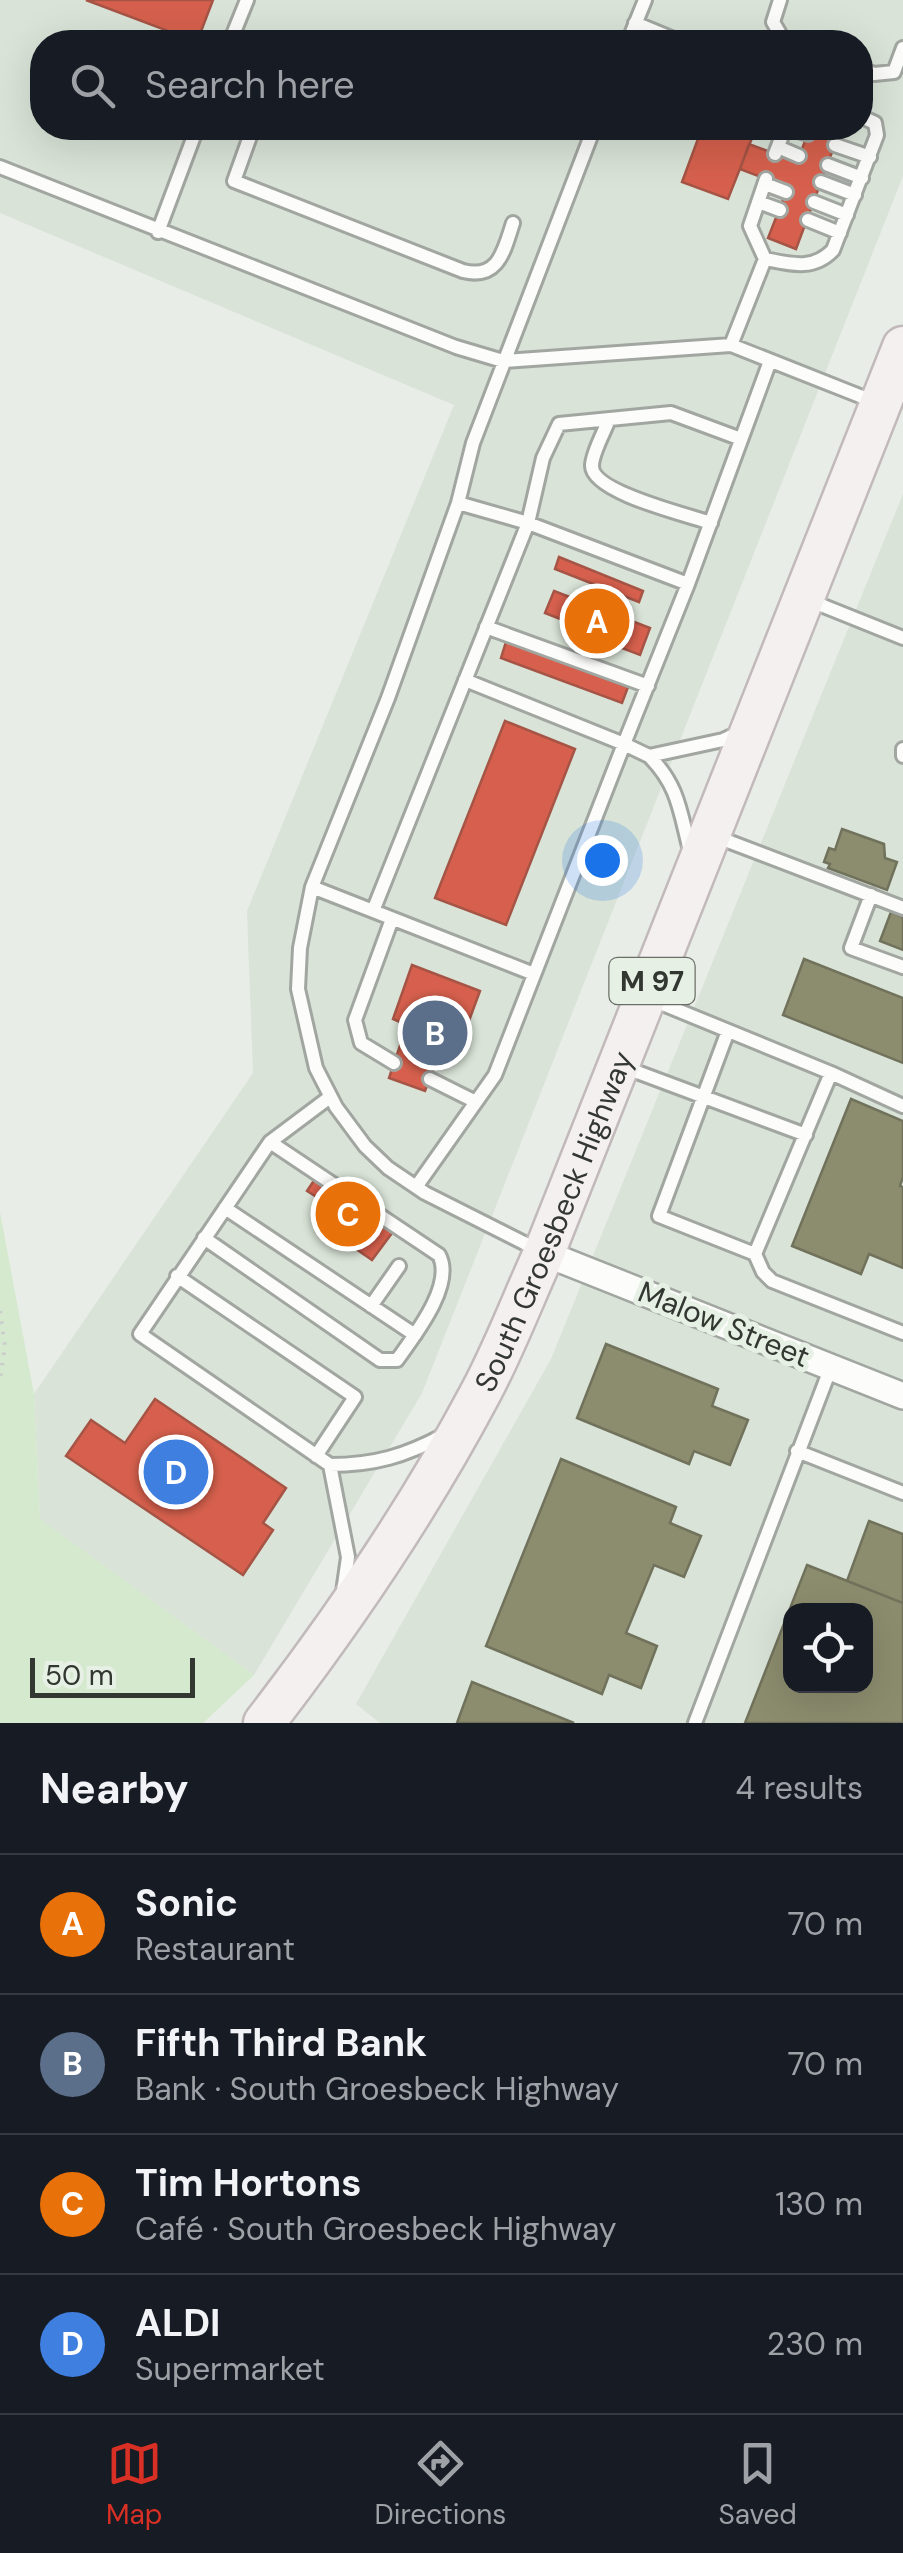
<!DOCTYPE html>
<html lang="en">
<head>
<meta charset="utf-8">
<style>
  body { margin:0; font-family:"DM Sans",sans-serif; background:#20242c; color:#f1f3f6 }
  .controls { position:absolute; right:30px; bottom:30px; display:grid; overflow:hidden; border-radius:20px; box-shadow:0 10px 40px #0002 }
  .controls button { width:90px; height:90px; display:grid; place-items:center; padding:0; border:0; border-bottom:2px solid #363941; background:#171b24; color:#f1f3f6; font:50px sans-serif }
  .scale { position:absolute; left:30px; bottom:25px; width:165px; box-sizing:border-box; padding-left:10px; border:5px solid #333732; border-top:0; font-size:28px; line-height:35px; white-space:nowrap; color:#333732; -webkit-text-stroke:8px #e7f0e4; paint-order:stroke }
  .you { position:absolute; left:602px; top:860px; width:35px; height:35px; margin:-25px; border:8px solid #fff; border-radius:50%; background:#1a73e8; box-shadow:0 0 0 15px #1a73e833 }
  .badge { display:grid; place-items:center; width:65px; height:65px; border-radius:50%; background:#d93025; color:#fff; font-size:32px; font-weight:700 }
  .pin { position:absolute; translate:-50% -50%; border:5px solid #fff; box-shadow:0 2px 10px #0006 }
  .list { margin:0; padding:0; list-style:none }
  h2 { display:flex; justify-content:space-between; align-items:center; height:130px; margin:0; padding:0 40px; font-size:42px }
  h2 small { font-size:32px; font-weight:400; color:#9ea1a6 }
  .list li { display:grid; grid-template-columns:65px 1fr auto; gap:30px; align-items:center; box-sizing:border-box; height:140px; padding:0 40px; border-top:2px solid #363941 }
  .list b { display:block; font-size:38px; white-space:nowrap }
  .list p { margin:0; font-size:32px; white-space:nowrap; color:#9ea1a6 }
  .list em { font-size:32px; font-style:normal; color:#9ea1a6 }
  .icon { flex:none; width:55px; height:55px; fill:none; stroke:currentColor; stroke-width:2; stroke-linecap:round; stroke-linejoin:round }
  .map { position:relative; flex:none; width:903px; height:1723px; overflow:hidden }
  .search { position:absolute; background:#171b24; box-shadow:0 10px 40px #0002; left:30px; right:30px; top:30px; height:110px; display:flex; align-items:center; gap:25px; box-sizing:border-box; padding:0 35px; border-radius:40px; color:#9ea1a6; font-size:38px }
  .sheet { height:690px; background:#171b24 }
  nav { display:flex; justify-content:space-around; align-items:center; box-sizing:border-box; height:140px; border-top:2px solid #363941; background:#171b24; font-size:28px; color:#9ea1a6 }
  nav a { display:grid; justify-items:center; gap:5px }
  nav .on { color:#d93025 }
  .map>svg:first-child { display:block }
  .built { fill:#d9e3d7; fill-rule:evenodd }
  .green { fill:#d5e9cf }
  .shops { fill:#d6604d; stroke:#a55445; stroke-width:2.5 }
  .industry { fill:#8c8c6e; stroke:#71725c; stroke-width:2.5; fill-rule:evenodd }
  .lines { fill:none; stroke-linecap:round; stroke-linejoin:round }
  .service-casing { stroke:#a2a6a1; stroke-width:18 }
  .minor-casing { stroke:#a2a6a1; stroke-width:30 }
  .primary-casing { stroke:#c2baba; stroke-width:45 }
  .path { stroke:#cbcdcb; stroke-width:4; stroke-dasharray:2.5 8; stroke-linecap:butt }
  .service { stroke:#fcfcfb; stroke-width:12 }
  .minor { stroke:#fcfcfb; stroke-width:25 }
  .primary { stroke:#f5f0f0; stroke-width:40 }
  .labels { text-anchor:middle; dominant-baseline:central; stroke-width:10; stroke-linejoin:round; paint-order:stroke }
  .shield { fill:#e7f0e4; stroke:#696e67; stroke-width:2.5 }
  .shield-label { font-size:28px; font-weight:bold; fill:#333732 }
  .street-label { font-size:30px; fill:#333732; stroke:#e7f0e4 }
</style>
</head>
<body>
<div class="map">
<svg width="903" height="1723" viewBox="0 0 903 1723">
  <rect width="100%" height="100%" fill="#e8ede7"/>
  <path class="built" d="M0,0H903V176L422,1393L254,1675L40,1520L34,1394L253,1073L247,911L454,405L0,213ZM42,42H860V128H42Z
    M903,494V1723H380L356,1704L551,1359ZM790,1610H866V1686H790Z"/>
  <path class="green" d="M0,1212L34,1394L40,1519L254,1675L203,1723H0Z"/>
  <path class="shops" d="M86,0H213L197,42Z
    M702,128H756L728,199L682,182Z
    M810,128H841L796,249L768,238L786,192L766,179L740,169L749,144L797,162Z
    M559,557L643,591L639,602L555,569Z
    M554,591L650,628L640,655L609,643L611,639L545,613Z
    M506,642L628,687L622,703L501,658Z
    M505,721L575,749L506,925L435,898Z
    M412,965L480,991L460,1045L445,1040L425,1091L389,1078L407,1025L393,1019Z
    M317,1176L395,1229L372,1260L317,1222L329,1205L307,1191Z
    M155,1399L286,1488L263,1523L273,1530L243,1575L66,1456L91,1420L125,1443Z"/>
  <path class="industry" d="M842,829L884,844L885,858L897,862L887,890L828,868L830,864L824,862L829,848L835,850Z
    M891,912L903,917V950L880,941Z
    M804,959L903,998V1063L783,1015Z
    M851,1099L903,1121V1177L900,1186L903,1187V1268L869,1254L861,1274L792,1246Z
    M606,1344L718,1389L712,1406L748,1420L730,1465L694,1451L689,1464L577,1418Z
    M561,1459L676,1507L670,1523L701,1536L684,1577L654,1565L626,1633L657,1646L641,1688L609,1675L602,1694L486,1646Z
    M869,1521L903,1534V1603L847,1581Z
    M807,1565L903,1603V1723H745ZM790,1610H866V1686H790Z
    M472,1682L574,1723H457Z"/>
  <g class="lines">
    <defs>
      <path id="service" d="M780,0L773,22L783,39L791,42
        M635,23L681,42
        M230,42L247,0
        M628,42L645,0
        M860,69L874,74L894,72L903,48
        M253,128L234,181L463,271C499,280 504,250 513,223
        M788,128L808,134
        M835,145L870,157
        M778,147L799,156
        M775,154L785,128
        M828,165L862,178
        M0,167L456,347L503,361L731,345L875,402
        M821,182L855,195
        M765,184L786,192
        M758,202L780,210
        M814,202L847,215
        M808,220L840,233
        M158,232L197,128
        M765,259L750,226L766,179
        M731,345L765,259C790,264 813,271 833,250L877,135L875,123L860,116
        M609,419C604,433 593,451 592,465C590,492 688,515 711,523
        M458,503L528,523L543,458L559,424L671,413L741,439
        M688,584L770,361
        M806,599L903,638
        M486,627L648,686
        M903,749V756
        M717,837L903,908
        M691,854C680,814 680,787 649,756L723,740L741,732
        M312,887L534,974
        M871,895L851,948L903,967
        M373,911L528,523L688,584L624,744L465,680
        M392,919L355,1020L361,1043L394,1063
        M648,998L831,1073L903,1106
        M728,1031L659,1216L755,1254L763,1272L772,1281L903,1333
        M621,1066L806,1135
        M430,1079L476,1102
        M416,1187L495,1075L624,744L649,756
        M225,1208L415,1335
        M204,1238L380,1360H397C414,1336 455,1285 439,1255L270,1142
        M540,1251L425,1193L388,1168L365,1146L336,1107L316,1068L298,989L300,948L312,887L388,698L458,503L473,443L594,128
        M755,1254L831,1073
        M177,1276L355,1397L316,1456
        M371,1306L399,1266
        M797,1451L903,1493
        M330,1465L140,1334L270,1142L330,1097
        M343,1592L348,1557L330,1465C374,1465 405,1456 444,1435
        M695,1723L831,1367"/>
      <path id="minor" d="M544,1253L903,1396"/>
      <g id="primary">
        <path id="s1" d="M264,1723C345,1618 419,1509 481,1392C505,1347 523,1299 544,1253L903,347"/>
      </g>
    </defs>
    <use href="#service" class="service-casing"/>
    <use href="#minor" class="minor-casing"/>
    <use href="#primary" class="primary-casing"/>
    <path class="path" d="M0,1311L5,1346L0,1379"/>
    <use href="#service" class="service"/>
    <use href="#minor" class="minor"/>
    <use href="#primary" class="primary"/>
  </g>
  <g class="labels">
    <rect class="shield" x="609.5" y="958" width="85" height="46" rx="8"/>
    <g class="shield-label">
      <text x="652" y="981">M 97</text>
    </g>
    <g class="street-label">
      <text stroke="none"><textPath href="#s1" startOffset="582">South Groesbeck Highway</textPath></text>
      <text transform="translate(724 1324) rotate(22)">Malow Street</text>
    </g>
  </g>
</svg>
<div class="controls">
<button><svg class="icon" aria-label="locate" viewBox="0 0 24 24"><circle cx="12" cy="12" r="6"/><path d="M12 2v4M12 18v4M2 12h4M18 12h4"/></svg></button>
</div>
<div class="scale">50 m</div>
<div class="you"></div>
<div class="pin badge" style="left:597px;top:621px;background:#e8710a">A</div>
<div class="pin badge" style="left:435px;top:1033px;background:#5c6f8a">B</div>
<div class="pin badge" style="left:348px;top:1214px;background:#e8710a">C</div>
<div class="pin badge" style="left:176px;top:1472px;background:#3f7fe0">D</div>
<div class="search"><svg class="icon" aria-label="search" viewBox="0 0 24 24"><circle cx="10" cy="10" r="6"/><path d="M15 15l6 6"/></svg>Search here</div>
</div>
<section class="sheet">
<h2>Nearby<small>4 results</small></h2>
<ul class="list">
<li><span class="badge" style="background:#e8710a">A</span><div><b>Sonic</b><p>Restaurant</p></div><em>70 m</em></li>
<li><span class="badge" style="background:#5c6f8a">B</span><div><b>Fifth Third Bank</b><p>Bank · South Groesbeck Highway</p></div><em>70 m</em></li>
<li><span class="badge" style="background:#e8710a">C</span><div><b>Tim Hortons</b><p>Café · South Groesbeck Highway</p></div><em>130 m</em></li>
<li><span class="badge" style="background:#3f7fe0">D</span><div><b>ALDI</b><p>Supermarket</p></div><em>230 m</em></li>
</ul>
</section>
<nav>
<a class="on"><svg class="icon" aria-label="map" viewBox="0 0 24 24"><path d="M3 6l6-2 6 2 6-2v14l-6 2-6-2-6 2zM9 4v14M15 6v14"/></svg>Map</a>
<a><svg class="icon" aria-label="directions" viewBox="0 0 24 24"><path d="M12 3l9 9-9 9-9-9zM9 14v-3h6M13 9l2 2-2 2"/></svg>Directions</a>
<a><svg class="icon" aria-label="saved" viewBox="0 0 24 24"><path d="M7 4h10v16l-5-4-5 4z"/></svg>Saved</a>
</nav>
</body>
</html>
